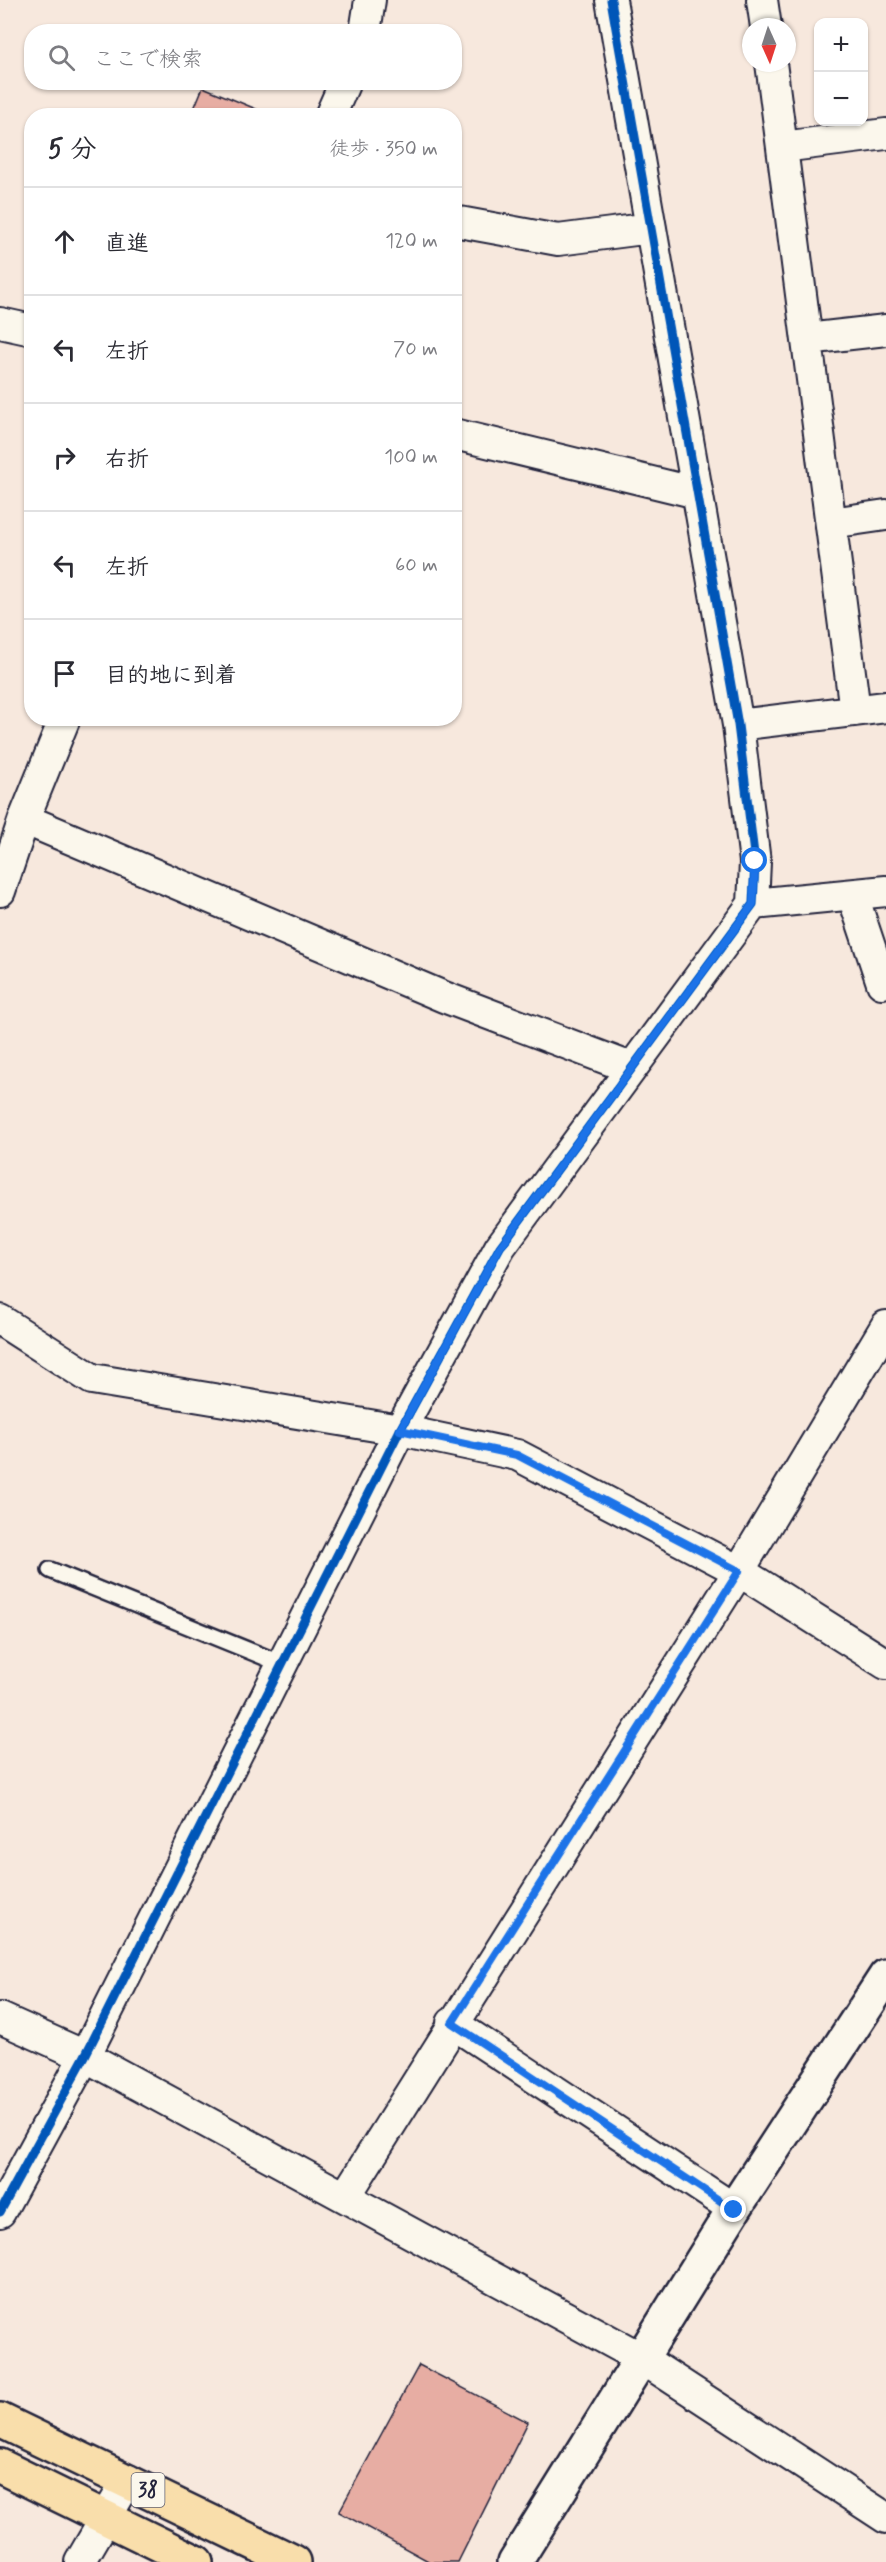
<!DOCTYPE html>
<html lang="ja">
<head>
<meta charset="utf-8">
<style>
  body { margin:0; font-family:Mynerve,"Klee One",sans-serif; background:#f2f2f3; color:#2b2b33 }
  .controls { position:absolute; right:18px; top:18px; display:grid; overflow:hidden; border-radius:12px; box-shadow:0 2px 4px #0004 }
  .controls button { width:54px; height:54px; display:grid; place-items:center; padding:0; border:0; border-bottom:2px solid #e1e1e2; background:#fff; color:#2b2b33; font:30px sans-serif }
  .compass { position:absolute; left:742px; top:18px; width:54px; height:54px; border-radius:50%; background:#fff; box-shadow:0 2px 4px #0004; rotate:177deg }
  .stop { position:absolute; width:18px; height:18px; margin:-14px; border:4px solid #1a73e8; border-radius:50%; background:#fff }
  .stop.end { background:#1a73e8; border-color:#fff; box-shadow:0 2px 6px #0008 }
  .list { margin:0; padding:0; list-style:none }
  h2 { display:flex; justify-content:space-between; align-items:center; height:78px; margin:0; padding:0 24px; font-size:26px }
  h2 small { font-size:20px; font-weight:400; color:#7c7c81 }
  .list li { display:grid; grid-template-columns:39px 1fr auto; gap:18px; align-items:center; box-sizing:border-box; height:108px; padding:0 24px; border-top:2px solid #e1e1e2 }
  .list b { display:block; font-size:22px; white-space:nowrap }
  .list em { font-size:20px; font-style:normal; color:#7c7c81 }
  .icon { flex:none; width:33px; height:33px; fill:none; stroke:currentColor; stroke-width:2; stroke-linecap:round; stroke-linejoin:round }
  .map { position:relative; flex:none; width:886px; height:2562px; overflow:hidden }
  .search { position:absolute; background:#fff; box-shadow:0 2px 4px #0004; left:24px; top:24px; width:438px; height:66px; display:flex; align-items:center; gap:15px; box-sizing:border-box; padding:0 21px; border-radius:24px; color:#7c7c81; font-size:22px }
  .panel { position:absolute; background:#fff; box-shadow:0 2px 4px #0004; left:24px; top:108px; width:438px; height:618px; border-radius:24px }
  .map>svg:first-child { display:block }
  .building { fill:#e7ada3; stroke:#22223b; stroke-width:1.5 }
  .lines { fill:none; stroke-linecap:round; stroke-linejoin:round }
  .service-casing { stroke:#22223b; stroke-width:20 }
  .minor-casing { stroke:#22223b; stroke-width:34 }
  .tertiary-casing { stroke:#22223b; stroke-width:38 }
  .primary-casing { stroke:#22223b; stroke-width:38 }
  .service { stroke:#fbf7ec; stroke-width:15 }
  .minor { stroke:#fbf7ec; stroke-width:30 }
  .tertiary { stroke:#fbf7ec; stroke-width:33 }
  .primary { stroke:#f9deab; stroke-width:33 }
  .cycleway-casing { stroke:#fbf7ec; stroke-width:13 }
  .cycleway { stroke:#0057b8; stroke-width:9 }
  .route { stroke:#1a73e8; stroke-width:8 }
  .labels { text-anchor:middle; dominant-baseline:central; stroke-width:4.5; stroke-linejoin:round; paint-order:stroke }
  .shield { fill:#fbf7ec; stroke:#636270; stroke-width:1.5 }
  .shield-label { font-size:20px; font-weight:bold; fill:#22223b }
</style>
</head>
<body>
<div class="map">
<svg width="886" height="2562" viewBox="0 0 886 2562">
  <rect width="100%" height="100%" fill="#f7e8dd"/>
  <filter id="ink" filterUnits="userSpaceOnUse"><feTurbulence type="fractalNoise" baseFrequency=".0167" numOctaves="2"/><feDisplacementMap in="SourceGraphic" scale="12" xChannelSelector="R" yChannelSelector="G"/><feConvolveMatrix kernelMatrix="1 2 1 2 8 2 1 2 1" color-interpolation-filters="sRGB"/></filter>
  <g filter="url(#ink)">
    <path class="building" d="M203,87L273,116H191Z
      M419,2365L528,2422L458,2562H430L339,2512Z"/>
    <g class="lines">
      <defs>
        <path id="service" d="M50,1570L282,1664"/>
        <path id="minor" d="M762,0L766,27
          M365,32L370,0
          M771,63L855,711
          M330,116L345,82
          M782,147L886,134
          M454,221L558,240L651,228
          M0,323L32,330
          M807,339L886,330
          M454,434L697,493
          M831,523L886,515
          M738,725L886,707
          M24,819L444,997L631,1068
          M0,891L24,819L65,718
          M853,896L882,983
          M753,904L886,891
          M0,1320L92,1379L400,1430L517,1455L739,1571L886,1664
          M0,2018L85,2056L641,2358L886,2518
          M452,2023L734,2209
          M345,2197L739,1571L886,1326
          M0,2212L85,2056L400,1430L500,1247L753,904L755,862L738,725L611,0
          M80,2562L128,2480"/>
        <path id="tertiary" d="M515,2562L734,2209L886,1976"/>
        <path id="primary" d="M0,2420L294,2562
          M0,2466L196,2562"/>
      </defs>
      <use href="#service" class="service-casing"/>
      <use href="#minor" class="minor-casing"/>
      <use href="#tertiary" class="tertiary-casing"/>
      <use href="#primary" class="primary-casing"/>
      <use href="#service" class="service"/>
      <use href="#minor" class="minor"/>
      <use href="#tertiary" class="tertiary"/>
      <use href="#primary" class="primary"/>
      <defs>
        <path id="cycleway" d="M0,2212L85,2056L400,1430L500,1247L753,904L755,862L738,725L611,0"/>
      </defs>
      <use href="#cycleway" class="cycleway-casing"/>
      <use href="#cycleway" class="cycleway"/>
    </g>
  </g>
  <g class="lines" filter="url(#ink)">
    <path class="route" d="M734,2210L452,2023L739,1571L517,1455L400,1430L500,1247L753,904L755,861"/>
  </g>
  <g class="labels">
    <rect class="shield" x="131.5" y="2473" width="33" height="34" rx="4.5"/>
    <g class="shield-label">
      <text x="148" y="2490">38</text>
    </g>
  </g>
</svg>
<div class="controls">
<button>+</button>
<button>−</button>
</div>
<svg class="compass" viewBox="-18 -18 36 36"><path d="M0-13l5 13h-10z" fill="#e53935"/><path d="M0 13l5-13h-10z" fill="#7c7c81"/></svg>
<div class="stop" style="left:755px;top:861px"></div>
<div class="stop end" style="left:734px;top:2210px"></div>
<div class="search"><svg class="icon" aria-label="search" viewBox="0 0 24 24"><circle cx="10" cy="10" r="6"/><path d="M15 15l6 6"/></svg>ここで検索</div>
<section class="panel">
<h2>5 分<small>徒歩 · 350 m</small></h2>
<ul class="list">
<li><svg class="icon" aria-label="ahead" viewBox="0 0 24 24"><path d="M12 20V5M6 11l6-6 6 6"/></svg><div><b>直進</b></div><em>120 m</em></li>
<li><svg class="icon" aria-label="left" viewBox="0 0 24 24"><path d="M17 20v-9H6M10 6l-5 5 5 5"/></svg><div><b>左折</b></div><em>70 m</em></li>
<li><svg class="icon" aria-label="right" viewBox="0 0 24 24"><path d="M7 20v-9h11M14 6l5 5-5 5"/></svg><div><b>右折</b></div><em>100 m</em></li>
<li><svg class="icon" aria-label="left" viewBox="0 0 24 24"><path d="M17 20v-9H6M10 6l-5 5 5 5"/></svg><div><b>左折</b></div><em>60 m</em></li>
<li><svg class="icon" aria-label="arrive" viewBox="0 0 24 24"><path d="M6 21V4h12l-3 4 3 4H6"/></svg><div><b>目的地に到着</b></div></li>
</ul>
</section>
</div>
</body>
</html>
